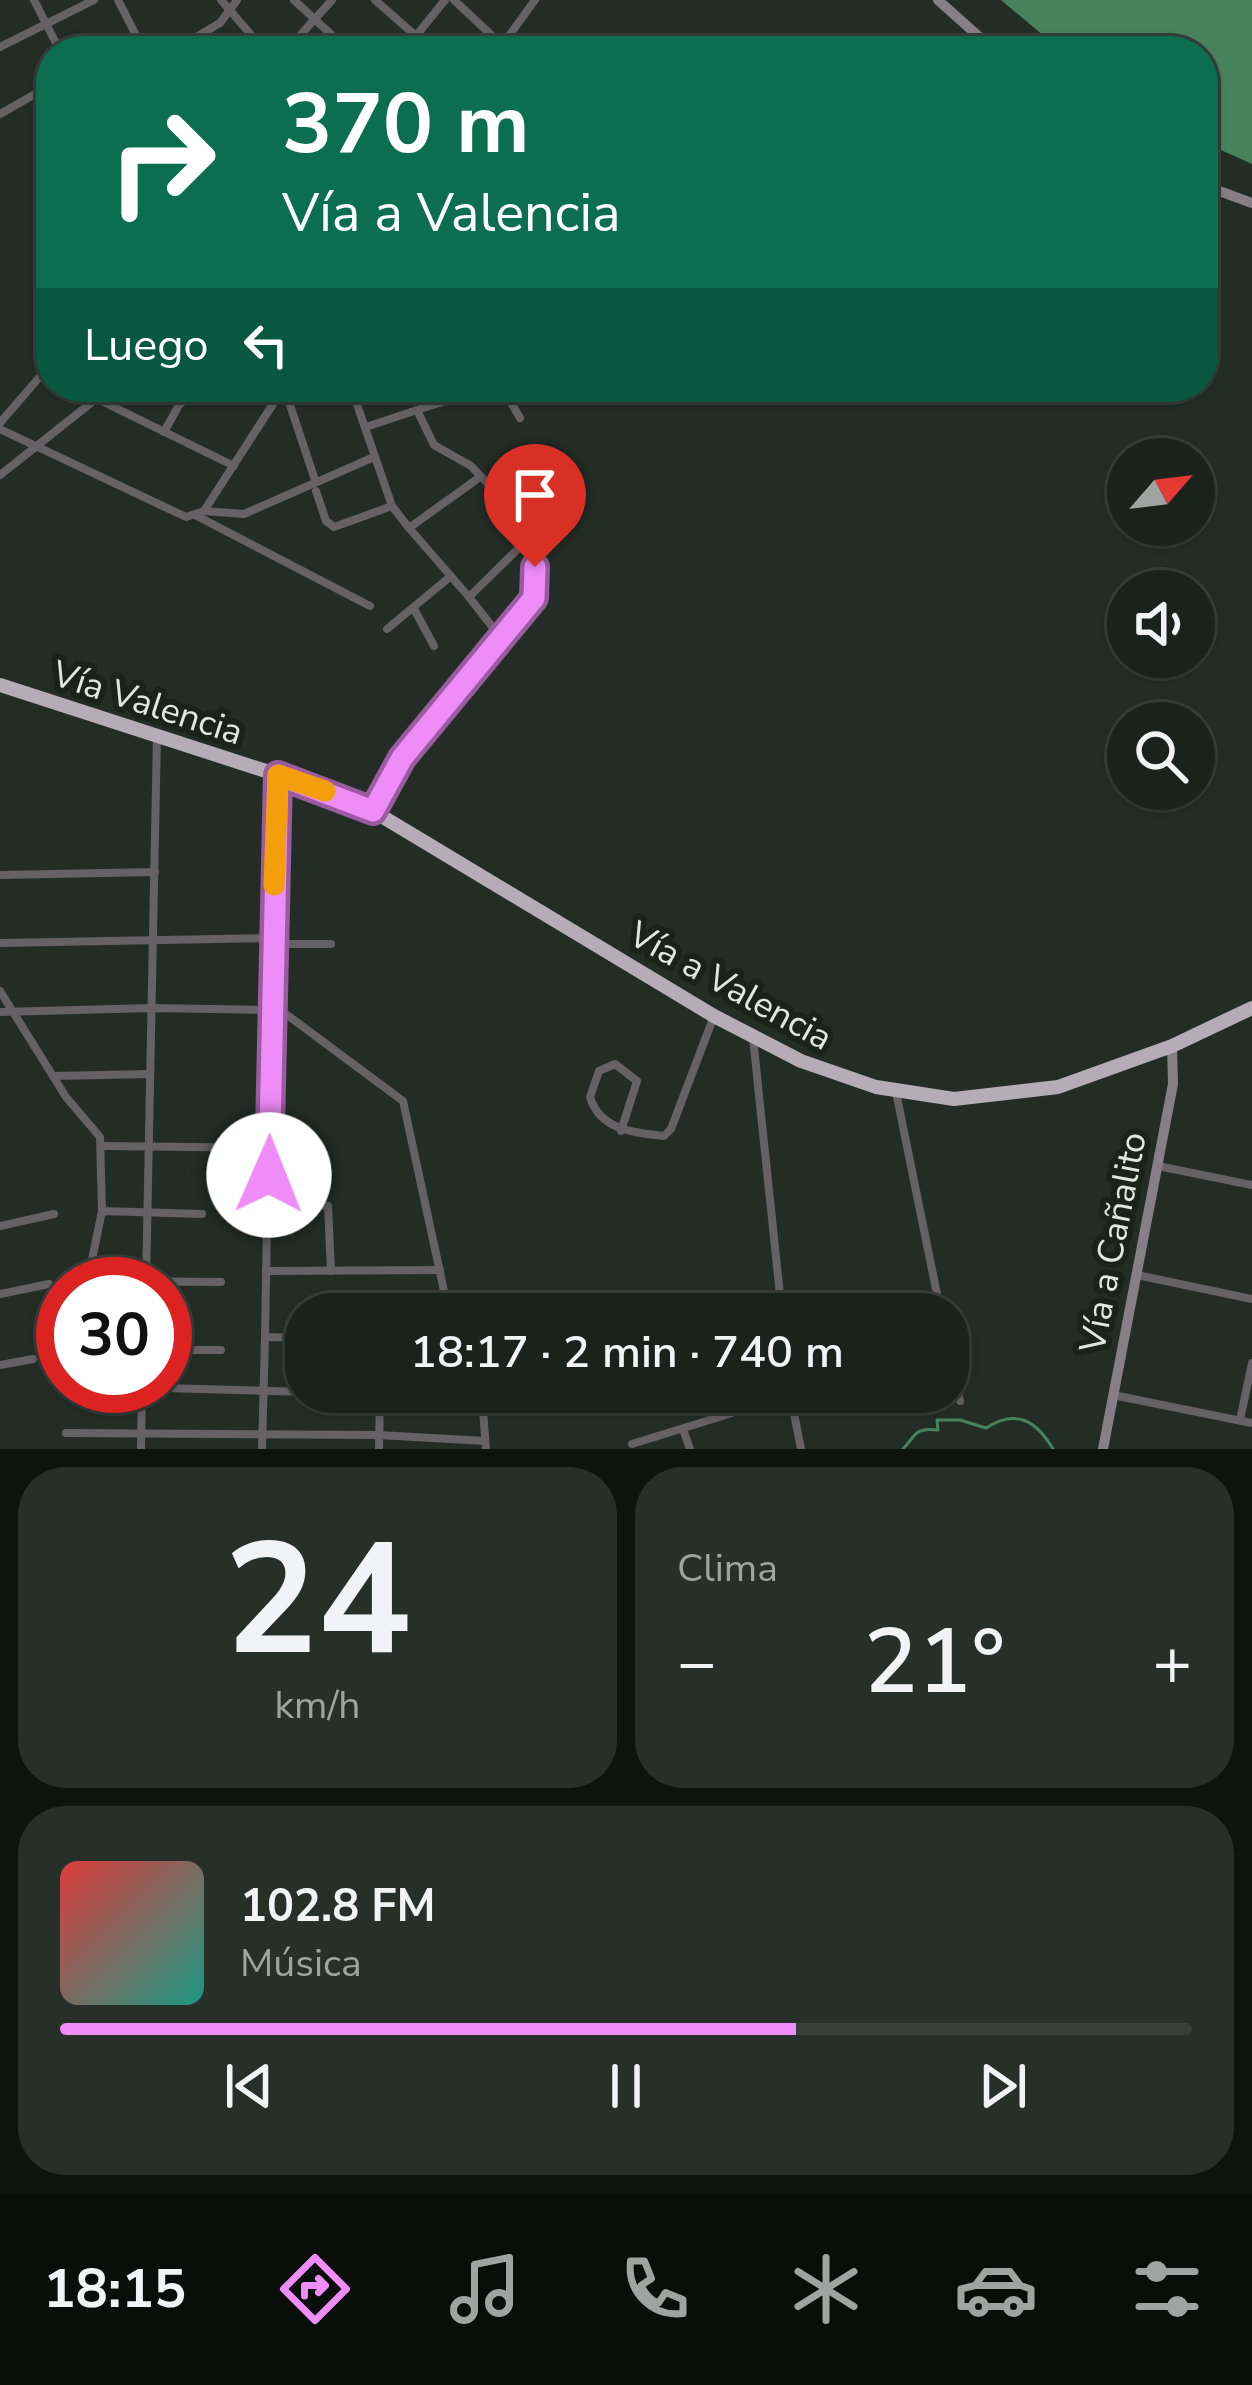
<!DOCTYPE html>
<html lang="es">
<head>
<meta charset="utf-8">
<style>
  body { margin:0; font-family:"Nunito Sans",sans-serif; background:#272f29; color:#f1f3f6; height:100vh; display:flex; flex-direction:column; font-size:45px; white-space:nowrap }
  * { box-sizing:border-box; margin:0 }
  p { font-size:39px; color:#9fa4a3 }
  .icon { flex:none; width:66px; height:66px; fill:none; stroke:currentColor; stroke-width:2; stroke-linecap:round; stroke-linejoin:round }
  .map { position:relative; height:1449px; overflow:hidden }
  .drawer { display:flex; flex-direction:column; gap:18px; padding:18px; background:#0e130f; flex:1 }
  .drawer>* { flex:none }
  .banner { position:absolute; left:36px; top:36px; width:1182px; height:366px; border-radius:48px; box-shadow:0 3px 9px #0004,0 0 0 3px #383f3b; background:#0b6e4f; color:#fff; overflow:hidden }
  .needle { width:78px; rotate:62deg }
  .controls { position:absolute; left:1107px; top:438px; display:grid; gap:24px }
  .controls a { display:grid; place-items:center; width:108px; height:108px; border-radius:50%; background:#1a221c; box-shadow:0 3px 9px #0004,0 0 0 3px #383f3b; font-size:60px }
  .speed { position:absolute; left:36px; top:1257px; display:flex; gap:24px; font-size:60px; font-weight:700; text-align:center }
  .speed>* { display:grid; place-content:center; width:156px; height:156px; border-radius:50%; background:#1a221c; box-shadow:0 3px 9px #0004,0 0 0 3px #383f3b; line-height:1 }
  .speed .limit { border:18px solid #d22; background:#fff; color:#111 }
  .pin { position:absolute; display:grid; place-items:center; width:102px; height:102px; color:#fff; margin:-123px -51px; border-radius:50% 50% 50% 0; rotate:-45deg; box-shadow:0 0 12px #0007 }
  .pin .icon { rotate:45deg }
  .me { position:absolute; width:132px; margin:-66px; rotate:1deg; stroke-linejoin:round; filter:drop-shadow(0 0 9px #0008) }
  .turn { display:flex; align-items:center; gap:42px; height:252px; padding:0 48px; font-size:54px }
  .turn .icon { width:156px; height:156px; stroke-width:2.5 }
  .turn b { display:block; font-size:84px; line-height:102px }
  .then { display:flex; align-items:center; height:114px; padding:0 48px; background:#0003; gap:24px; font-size:45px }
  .big { font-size:90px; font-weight:600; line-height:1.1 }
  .drawer .card { flex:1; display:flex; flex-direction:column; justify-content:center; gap:18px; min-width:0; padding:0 42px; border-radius:48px; background:#272f29 }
  .drawer .dial { align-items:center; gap:0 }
  .dial b { font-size:156px; line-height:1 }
  .song { display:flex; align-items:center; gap:36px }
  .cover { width:144px; height:144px; border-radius:18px; background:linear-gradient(135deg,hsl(0 70% 55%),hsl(170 70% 35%)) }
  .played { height:12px; border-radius:6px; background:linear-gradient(90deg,#ee8cf8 65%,#383f3b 65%) }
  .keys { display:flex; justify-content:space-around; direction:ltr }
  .heat { display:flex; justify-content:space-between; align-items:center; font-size:66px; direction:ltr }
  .drawer .tiles { flex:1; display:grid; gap:18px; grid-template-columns:1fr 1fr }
  .card:last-child { grid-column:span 2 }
  .trip { position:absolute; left:285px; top:1293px; width:684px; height:120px; border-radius:48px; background:#1a221c; box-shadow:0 3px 9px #0004,0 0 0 3px #383f3b; font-weight:600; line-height:120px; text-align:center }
  .dock { display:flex; height:192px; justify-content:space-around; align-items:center; background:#0a0e0b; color:#9fa4a3 }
  .dock .icon { width:84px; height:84px }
  .dock .active { color:#ee8cf8 }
  .dock b { font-size:54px; color:#f1f3f6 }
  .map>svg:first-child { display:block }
</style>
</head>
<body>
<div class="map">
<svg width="1252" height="1449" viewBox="0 0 1252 1449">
  <rect width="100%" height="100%" fill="#232d26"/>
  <!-- water -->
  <path fill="#48825d" d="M1001,0h251v164l-49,-22v-91h-141z"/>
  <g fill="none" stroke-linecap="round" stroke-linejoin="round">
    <!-- stream -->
    <path stroke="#48825d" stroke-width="3" d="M903,1449c13,-14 12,-22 35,-19l-1,-10h23l26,8c30,-19 50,-8 67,21"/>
    <!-- street -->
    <g stroke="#656165" stroke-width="8">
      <path d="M34,0l26,51"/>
      <path d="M118,0l26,51"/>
      <path d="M221,0l44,51"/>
      <path d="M294,0l55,51"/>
      <path d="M375,0l41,36 -14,15"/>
      <path d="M454,0l48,45"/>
      <path d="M0,47l94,-47"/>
      <path d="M173,51l47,-28 17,-23"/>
      <path d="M286,51l46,-51"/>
      <path d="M434,51l-18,-15 29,-36"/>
      <path d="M498,51l37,-51"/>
      <path d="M0,114l51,-29"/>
      <path d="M73,387l161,79"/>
      <path d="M284,387l-80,124 40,3 130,-57"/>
      <path d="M284,387l31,93"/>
      <path d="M351,387l41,119 17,22"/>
      <path d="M502,387l18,31"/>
      <path d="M0,423l43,-50 8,3"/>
      <path d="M366,427l51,-17"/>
      <path d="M0,429l186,88 18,-6"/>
      <path d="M164,432l15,-27 22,-18"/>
      <path d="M0,475l111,-88"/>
      <path d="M316,491l10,30 8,6 58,-21"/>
      <path d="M197,516l173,90"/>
      <path d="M469,597l-60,-69 71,-51"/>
      <path d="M414,609l20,37"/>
      <path d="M387,629l64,-53"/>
      <path d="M501,638l-32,-41 60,-59"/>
      <path d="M278,776l-6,168h59"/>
      <path d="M373,810l29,-52 134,-165 -7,-55 -11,-23 -47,-49 -37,-21 -17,-35 73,-23"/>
      <path d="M0,875l155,-3"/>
      <path d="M0,943l272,-5"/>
      <path d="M272,944l-7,393 41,1"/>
      <path d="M0,991l66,106 34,40 2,74"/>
      <path d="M271,1003l132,98 46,213"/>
      <path d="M0,1012l152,-4 118,2"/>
      <path d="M753,1038l29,276"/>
      <path d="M53,1076l97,-2"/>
      <path d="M896,1092l45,222"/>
      <path d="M621,1131l16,-50 -22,-17 -16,7 -9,26c10,33 44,36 74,39l7,-7 43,-113"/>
      <path d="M103,1146l167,2"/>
      <path d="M1158,1166l94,19"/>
      <path d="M268,1203l60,3 3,65"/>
      <path d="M0,1226l54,-12"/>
      <path d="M266,1271l174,-1"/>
      <path d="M1137,1275l115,24"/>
      <path d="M87,1281l134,1"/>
      <path d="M87,1284l15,-73 100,3"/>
      <path d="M146,1284l11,-549"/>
      <path d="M0,1294l49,-10"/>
      <path d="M948,1347l12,54"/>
      <path d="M165,1350h56"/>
      <path d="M0,1365l33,-6"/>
      <path d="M89,1386l217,6"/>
      <path d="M325,1392l55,1 -1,56"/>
      <path d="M380,1393l102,4 4,52"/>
      <path d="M790,1393l11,56"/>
      <path d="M1113,1395l139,28"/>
      <path d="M1240,1420l12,-57"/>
      <path d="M683,1429l7,20"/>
      <path d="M66,1433l313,2 106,6"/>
      <path d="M632,1444l158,-49"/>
      <path d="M141,1449l1,-62"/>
      <path d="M262,1449l3,-112"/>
    </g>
    <!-- secondary -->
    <g stroke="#867f86" stroke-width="10">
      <path d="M938,0l57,51"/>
      <path d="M1203,185l49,18"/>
      <path d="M1103,1449l70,-365 -1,-38"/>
    </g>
    <!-- highway -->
    <path stroke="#b6acb7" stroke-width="14" d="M0,685l303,98 70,28 341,205 87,45 75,26 78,12 104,-12 114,-41 80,-38"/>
  </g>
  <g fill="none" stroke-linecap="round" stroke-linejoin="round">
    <defs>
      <path id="route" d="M269,1175l9,-400 95,36 29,-53 132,-160 1,-31"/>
    </defs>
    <!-- route casing -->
    <use href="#route" stroke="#9b5ba1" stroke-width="30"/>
    <!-- route -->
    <use href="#route" stroke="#ee8cf8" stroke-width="21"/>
    <!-- slow -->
    <path stroke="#f59e0b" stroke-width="21" d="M274,885l4,-110 47,16"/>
  </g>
  <g text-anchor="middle" stroke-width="12" stroke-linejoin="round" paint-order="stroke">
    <!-- street labels -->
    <g font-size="36" fill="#e1e7e2" stroke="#19231c">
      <text transform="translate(148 702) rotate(18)" y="13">Vía Valencia</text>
      <text transform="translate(731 985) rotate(29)" y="13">Vía a Valencia</text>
      <text transform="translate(1112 1242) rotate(-79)" y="13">Vía a Cañalito</text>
    </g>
  </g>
</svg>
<div class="controls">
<a><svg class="needle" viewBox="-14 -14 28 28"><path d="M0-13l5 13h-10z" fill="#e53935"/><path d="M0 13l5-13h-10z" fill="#9fa4a3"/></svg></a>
<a><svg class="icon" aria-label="sound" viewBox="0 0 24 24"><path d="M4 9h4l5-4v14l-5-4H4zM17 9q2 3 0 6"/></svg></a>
<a><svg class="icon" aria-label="search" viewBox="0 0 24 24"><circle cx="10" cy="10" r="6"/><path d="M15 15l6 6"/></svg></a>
</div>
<div class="speed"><div class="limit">30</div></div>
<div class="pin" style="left:535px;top:567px;background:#d93025"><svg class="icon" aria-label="arrive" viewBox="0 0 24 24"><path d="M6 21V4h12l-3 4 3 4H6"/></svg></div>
<svg class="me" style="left:269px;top:1175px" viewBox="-20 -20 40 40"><circle r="19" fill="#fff"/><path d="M0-13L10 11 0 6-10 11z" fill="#ee8cf8"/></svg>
<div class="trip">18:17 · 2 min · 740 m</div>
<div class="banner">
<div class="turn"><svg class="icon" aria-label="right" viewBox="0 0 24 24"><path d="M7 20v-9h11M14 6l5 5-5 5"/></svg><div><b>370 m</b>Vía a Valencia</div></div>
<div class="then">Luego<svg class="icon" aria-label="left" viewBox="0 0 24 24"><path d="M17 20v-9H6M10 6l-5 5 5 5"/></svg></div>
</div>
</div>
<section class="drawer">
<div class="tiles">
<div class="card dial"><b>24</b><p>km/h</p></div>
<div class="card"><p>Clima</p>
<div class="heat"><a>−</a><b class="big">21°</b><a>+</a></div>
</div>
<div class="card">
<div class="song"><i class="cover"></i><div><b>102.8 FM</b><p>Música</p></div></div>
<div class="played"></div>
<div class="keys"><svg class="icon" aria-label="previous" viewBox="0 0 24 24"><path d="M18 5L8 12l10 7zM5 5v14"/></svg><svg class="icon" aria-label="pause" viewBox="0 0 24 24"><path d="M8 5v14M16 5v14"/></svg><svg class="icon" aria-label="next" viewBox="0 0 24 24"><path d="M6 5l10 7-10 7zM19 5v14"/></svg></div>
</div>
</div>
</section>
<nav class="dock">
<b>18:15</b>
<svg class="icon active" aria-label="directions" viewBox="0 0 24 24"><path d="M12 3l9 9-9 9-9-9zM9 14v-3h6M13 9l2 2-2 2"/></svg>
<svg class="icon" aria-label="music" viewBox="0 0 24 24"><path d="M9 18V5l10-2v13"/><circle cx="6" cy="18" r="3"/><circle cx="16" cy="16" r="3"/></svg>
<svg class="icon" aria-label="phone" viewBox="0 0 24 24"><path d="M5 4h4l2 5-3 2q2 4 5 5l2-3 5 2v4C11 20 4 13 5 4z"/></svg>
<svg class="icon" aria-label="climate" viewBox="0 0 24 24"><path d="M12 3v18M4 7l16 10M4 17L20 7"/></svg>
<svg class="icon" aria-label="car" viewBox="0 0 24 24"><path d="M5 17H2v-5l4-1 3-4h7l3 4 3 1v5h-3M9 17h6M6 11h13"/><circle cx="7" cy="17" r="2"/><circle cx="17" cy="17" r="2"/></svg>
<svg class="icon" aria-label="filters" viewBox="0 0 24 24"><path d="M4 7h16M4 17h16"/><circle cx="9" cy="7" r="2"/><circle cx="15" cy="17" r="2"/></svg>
</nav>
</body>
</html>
